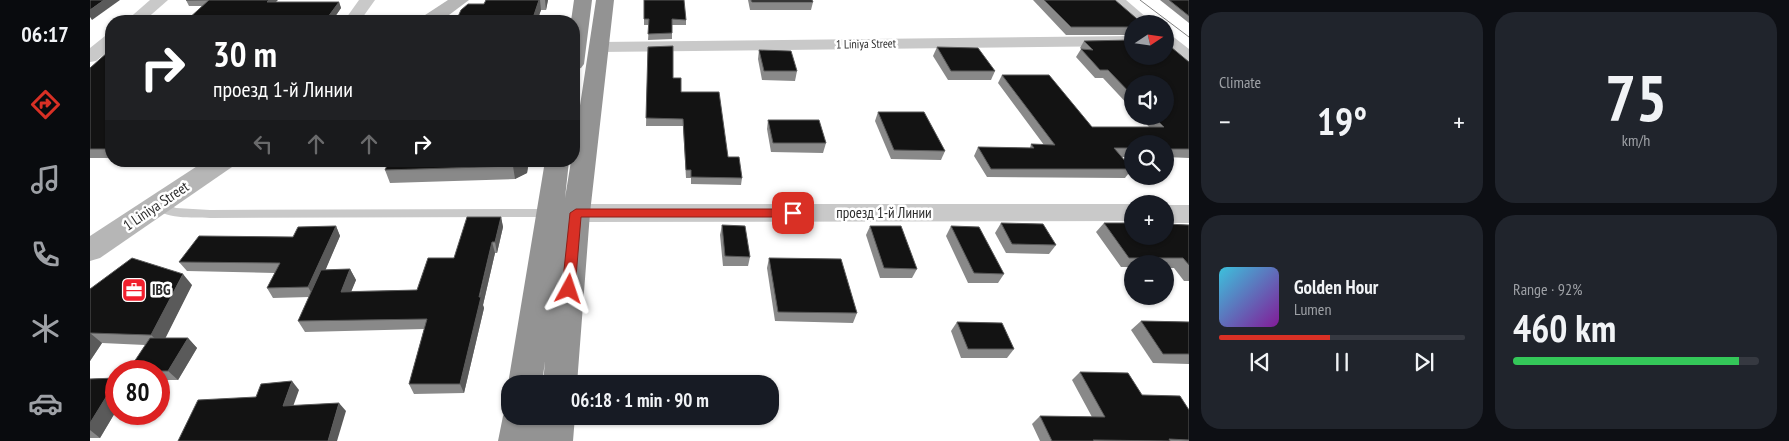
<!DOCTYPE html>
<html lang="en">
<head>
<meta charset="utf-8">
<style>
  body { margin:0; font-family:"PT Sans Narrow",sans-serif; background:#20242c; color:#f1f3f6; height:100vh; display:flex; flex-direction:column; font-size:19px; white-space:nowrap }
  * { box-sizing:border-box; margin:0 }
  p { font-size:16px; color:#9ea1a6 }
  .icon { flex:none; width:28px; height:28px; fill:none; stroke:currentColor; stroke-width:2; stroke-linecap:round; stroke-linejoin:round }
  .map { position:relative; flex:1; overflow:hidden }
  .drawer { display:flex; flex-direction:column; gap:12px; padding:12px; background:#0d0f14; width:600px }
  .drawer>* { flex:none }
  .top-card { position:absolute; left:15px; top:15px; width:475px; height:152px; border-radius:20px; box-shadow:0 1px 4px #0004; background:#202124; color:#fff; overflow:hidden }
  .needle { width:32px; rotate:77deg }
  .fabs { position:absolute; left:1034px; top:15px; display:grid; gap:10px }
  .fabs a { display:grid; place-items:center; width:50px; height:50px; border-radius:50%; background:#171b24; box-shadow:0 1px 4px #0004; font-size:25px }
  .speed { position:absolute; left:15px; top:360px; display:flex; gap:10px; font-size:25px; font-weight:700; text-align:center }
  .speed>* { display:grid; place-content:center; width:65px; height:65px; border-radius:50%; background:#171b24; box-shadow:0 1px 4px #0004; line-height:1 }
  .speed .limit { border:8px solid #d22; background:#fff; color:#111 }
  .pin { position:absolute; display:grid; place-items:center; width:42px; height:42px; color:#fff; margin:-21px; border-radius:10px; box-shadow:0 2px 8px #0006 }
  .me { position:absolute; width:55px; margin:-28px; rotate:5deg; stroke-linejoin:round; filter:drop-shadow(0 0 4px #0008) }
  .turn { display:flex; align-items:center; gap:18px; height:105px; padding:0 25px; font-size:22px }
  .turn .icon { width:65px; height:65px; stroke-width:2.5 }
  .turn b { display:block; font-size:35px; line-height:42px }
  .lanes { display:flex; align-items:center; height:48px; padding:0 25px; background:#0003; justify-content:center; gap:25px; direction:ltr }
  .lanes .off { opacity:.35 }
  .big { font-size:38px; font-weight:700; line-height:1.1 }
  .drawer .tile { flex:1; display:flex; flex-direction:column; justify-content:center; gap:8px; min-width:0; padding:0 18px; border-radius:20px; background:#20242c }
  .drawer .dial { align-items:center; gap:0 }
  .dial b { font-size:65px; line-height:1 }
  .song { display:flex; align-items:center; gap:15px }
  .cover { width:60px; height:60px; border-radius:8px; background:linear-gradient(135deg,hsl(190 70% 55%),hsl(290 70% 35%)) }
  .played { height:5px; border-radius:2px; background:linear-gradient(90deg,#d93025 45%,#363941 45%) }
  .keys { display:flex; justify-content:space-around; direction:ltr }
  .heat { display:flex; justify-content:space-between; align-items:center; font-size:28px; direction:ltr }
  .charge { height:8px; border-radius:4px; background:linear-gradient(90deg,#34c759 92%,#363941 0) }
  .drawer .tiles { flex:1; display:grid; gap:12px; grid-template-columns:repeat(2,1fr) }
  .trip { position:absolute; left:411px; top:375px; width:278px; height:50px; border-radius:20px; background:#171b24; box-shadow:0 1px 4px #0004; font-weight:700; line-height:50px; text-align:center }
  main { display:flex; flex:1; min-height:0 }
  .tabs { display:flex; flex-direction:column; width:90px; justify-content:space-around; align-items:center; background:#090b0e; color:#9ea1a6 }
  .tabs .icon { width:35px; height:35px }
  .tabs .current { color:#d93025 }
  .tabs b { font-size:22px; color:#f1f3f6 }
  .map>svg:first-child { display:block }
</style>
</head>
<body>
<main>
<nav class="tabs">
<b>06:17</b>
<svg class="icon current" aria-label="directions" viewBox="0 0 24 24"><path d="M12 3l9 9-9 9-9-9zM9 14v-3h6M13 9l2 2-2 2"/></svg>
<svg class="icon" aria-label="music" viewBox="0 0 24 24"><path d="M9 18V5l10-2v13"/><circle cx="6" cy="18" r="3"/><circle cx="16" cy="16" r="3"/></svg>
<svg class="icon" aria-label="phone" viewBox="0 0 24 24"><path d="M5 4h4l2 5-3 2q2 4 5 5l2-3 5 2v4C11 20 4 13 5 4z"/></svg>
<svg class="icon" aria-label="climate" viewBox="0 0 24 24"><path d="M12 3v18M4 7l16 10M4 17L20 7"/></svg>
<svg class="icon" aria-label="car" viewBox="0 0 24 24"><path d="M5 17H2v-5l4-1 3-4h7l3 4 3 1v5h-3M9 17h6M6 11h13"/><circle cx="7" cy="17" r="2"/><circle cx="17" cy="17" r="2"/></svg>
</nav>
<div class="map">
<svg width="1099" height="441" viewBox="0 0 1099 441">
  <rect width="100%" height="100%" fill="#fff"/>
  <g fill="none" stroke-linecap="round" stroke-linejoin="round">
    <!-- lane -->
    <path fill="#c9c9c9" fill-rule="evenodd" d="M68,201l18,7 34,2 339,-1 6,4 -6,4 -339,1c-17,-1 -47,2 -58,-13l2,-3z"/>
    <!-- street -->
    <g fill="#c9c9c9" fill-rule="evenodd">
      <path d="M60,0h18l-24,21h-18z"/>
      <path d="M269,0h16l-15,21h-16z"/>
      <path d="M1018,0h18l28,24h-19z"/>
      <path d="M1075,34l6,1 18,14v14l-6,-1 -18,-14z"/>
      <path d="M21,35v14l-15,12 -6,1v-14l15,-12z"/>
      <path d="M1042,36v10l-532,6 -6,-1 -3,-4 3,-4 6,-1z"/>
      <path d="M486,204h556v17l-556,1 -9,-3 -3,-6 3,-6z"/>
      <rect x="1075" y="205" width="24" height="18"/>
    </g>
    <!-- secondary -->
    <g fill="#b6b6b6" fill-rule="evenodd">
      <path d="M358,0h21l-28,21h-21l2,-4z"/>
      <path d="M115,161h30l-3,6 -132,91 -10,3v-25z"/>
    </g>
    <!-- highway -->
    <g fill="#939393" fill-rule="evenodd">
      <path d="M484,0h18l-8,64 -3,4 -7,2v-49h-3z"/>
      <path d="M506,0h18l-24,213 -13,171h-34l2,-23 -3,23h-32v5l-2,-5 37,-223h24l-4,37 6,-37h3v-16z"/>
      <path d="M420,403v13h65l-2,25h-75l5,-25z"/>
    </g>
    <!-- tram -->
    <path stroke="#818181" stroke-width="1" d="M1050,0l49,37"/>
  </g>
  <!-- wall -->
  <g fill="#898989">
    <path d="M96,0l90,2h63l2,6 -9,13h-146l16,-15h-13z"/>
    <path d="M396,0h62l-2,10h-5l-4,11h-81l28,-17z"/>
    <path d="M554,0l42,20v5h-14v14l-24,1 1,-15h-5z"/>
    <path d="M658,0h64l1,2 -2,8h-61z"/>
    <path d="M943,0h82l17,24v11h-66z"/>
    <path d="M1070,0h29v23z"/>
    <path d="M994,41l105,21v96l-24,-1v-13h-33v13h-11l11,12 -7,9 -138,-1 -13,-21 4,-9 52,1 1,-4 13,1 -46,-62 4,-8 90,52h57l-10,-11h26l-33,-32v25l-29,-31h-8l-19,-21 5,-8 -1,-1z"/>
    <path d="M558,47l80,110 14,21 -1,7 -50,-1v-6h-5l-3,-52h-37z"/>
    <path d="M847,47l58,24 -4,9h-43l-15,-24z"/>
    <path d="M669,50l38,21 -2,10 -33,-1 -4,-21z"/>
    <path d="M21,51v107h-21v-90z"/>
    <path d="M788,112l67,39 -4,9 -50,-1 -16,-38z"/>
    <path d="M678,120l58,23 -3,10 -52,-1 -4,-23z"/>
    <path d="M247,161h35v1z"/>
    <path d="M439,161l-2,12 -12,6 -125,4 -5,-13z"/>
    <path d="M411,217l2,10 -6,26h-2l-12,52 1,3 -20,85 -50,1 -5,-10 15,-55 -119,3 -7,-11 11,-24 -36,1 -6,-10 8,-15 -88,-2 -8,-9 114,-25 43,-11 4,10 -15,34 25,-1 6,11 -5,11 66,-1z"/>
    <path d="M911,223l55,22 -7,9 -43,-1 -11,-20z"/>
    <path d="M1014,223l85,2v56h-5l-10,-13h-9v-4h-33v3h-11l-25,-35z"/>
    <path d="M632,225l28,32 -2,9h-25l-3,-31z"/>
    <path d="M780,226l47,43 -5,9h-32l-14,-43z"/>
    <path d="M861,226l53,48 -6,9h-30l-22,-47z"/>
    <path d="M679,258l88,55 -4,10 -78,-2 -8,-53z"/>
    <path d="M102,285l-27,53h23l9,10 -19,32h-19v-9h-30l16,-26 -43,-2 -12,18v-72z"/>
    <path d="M1051,321l48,1v42l-36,-1 -22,-33z"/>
    <path d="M867,322l57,27 -7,9h-46l-10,-27z"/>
    <path d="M990,372l62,23 47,15v31h-149l-8,-17 8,-8 52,1 -20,-37z"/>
    <path d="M26,378v33l-16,27h-10v-59z"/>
  </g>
  <!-- shaded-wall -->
  <g fill="#5a5a5a">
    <path d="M14,0h16l-28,20 -2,-3v-7z"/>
    <path d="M179,0h9l-8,8 -3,-6z"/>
    <path d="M449,0h1l1,10 -4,11h-5z"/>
    <path d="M455,0h3l-2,10z"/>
    <path d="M249,2l2,6 -9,13h-7z"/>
    <path d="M433,161h6l-2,12 -12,6 -2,-13z"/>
    <path d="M411,217l2,10 -6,26 -2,-11z"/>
    <path d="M246,226l4,10 -26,61 -6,-10z"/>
    <path d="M402,242l3,11 -12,52 1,3 -20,85 -4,-9z"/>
    <path d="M260,269l6,11 -9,22 -6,-10z"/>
    <path d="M93,274l9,11 -30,60 -11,-10z"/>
    <path d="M0,333l12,10 -12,18z"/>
    <path d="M98,338l9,10 -19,32 -10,-9z"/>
    <path d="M26,381v30l-16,27 -10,-8v-7z"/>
    <path d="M202,381l7,9 -9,25 -7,-9z"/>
    <path d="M249,403l7,8 -9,30h-9z"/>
  </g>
  <!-- building -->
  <g fill="#131313" stroke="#5a5a5a">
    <path d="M0,0h14l-14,10z"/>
    <path d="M96,0h83l-2,2h72l-14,19h-139l23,-21z"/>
    <path d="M396,0h53l-7,21h-76l5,-11 7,-6h16z"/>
    <path d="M554,0h40l2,20 -14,-1v14l-24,1 1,-15h-5z"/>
    <path d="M661,0h61l1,2h-61z"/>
    <path d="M954,0h71l28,24h-11v3h-61z"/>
    <path d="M1079,0h20v16z"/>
    <path d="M1042,40v16h33v-14l24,20v87h-24v-5h-33v4h-18l18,21h-141l-13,-22 56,1 -3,-4 24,1 -53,-70h47l43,52h72l-11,-11h12v-32h-33v11l-24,-25h-8l-19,-21 12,1 -9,-9z"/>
    <path d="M583,46v32h8v14h38l9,65h11l3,21 -51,-1v-7h-5l-3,-51 -37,-1 2,-71z"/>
    <path d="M847,47l41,1 17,23h-44z"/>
    <path d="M669,50l32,1 6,20h-33z"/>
    <path d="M19,51h2v96l-2,2h-19v-81z"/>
    <path d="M788,112h46l21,39 -51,-1z"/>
    <path d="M678,120h51l7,23h-53z"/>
    <path d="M299,161h134l-10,5 -128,4z"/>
    <path d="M377,217h34l-6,25h-3l-13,55h2l-21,87h-51l18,-65 -129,2 23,-51 29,-1 -9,23 76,-2 11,-32h26z"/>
    <path d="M911,223l42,1 13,21 -44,-1z"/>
    <path d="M1014,223h28v13h33v-12l24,1v40l-6,-7h-54z"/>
    <path d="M632,225l23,1 5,31 -25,-1z"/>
    <path d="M246,226l-28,61 -41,1 13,-25 -101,-1 20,-26 94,1 5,-10z"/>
    <path d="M780,226h31l16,43 -33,-1z"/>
    <path d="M861,226l28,1 25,47 -30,-1z"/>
    <path d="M42,258l51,16 -32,61 -61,-2v-44z"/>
    <path d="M679,258l72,1 16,54 -79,-1z"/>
    <path d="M1051,321l48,1v32h-26z"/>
    <path d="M867,322l45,1 12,26h-46z"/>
    <path d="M60,338h38l-20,33h-40z"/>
    <path d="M990,372l48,1 14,22 38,1 9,14v30l-20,-1 1,2 -77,-1 1,1h-42l-12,-25 65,1z"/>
    <path d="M26,378v3l-26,42v-44z"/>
    <path d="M202,381l-9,25 56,-3 -11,38h-150l20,-41 58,-3 5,-13z"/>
  </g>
  <!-- route -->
  <path fill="#d93025" stroke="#8d1f18" d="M486,209h217l5,4 -5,4h-212l-6,72 -2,3h-9l-2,-3 8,-76z"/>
  <!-- icons -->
  <defs>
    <symbol id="office-square" viewBox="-11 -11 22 22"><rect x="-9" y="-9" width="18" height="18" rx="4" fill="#f11f2d" stroke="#fff"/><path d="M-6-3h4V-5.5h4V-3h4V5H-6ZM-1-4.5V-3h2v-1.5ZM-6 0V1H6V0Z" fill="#fff"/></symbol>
  </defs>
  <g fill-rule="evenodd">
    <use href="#office-square" x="30" y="276" width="28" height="28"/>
  </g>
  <g text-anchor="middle" stroke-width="5" stroke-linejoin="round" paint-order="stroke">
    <!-- far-street labels -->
    <g font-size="12" fill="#2c2c2c" stroke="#fff">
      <text transform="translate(776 44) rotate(-1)" y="4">1 Liniya Street</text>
    </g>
    <!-- street labels -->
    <g font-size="15" fill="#2c2c2c" stroke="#fff">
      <text transform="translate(66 206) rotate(-34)" y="5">1 Liniya Street</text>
      <text x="794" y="218">проезд 1-й Линии</text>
    </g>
    <!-- poi labels -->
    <g font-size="15" font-weight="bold" fill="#2c2c2c" stroke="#fff" text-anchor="start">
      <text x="62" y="295">IBG</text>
    </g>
  </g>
</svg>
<div class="fabs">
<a><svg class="needle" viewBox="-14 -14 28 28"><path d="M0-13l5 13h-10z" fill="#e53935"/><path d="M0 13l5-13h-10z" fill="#9ea1a6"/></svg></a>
<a><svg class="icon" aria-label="sound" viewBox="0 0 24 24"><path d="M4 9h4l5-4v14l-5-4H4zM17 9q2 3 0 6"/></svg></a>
<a><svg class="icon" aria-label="search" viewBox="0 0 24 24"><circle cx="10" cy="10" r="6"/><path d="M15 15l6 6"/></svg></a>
<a>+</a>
<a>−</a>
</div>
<div class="speed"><div class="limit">80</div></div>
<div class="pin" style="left:703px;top:213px;background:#d93025"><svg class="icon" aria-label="arrive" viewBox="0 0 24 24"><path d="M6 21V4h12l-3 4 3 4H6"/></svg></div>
<svg class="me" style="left:479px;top:289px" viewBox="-20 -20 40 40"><path d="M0-17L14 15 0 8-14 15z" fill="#d93025" stroke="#fff" stroke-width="4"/></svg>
<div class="trip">06:18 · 1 min · 90 m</div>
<div class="top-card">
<div class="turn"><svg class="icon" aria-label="right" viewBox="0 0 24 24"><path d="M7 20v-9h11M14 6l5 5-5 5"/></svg><div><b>30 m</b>проезд 1-й Линии</div></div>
<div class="lanes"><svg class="icon off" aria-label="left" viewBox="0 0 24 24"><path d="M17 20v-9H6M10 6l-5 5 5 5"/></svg><svg class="icon off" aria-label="ahead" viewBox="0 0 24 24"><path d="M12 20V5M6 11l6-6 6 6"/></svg><svg class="icon off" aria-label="ahead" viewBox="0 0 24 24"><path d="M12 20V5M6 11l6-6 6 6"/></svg><svg class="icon" aria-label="right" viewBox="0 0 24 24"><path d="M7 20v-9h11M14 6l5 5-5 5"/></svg></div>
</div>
</div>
<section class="drawer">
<div class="tiles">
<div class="tile"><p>Climate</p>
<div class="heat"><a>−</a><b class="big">19°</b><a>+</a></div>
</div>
<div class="tile dial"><b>75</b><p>km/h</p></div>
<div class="tile">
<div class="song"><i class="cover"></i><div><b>Golden Hour</b><p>Lumen</p></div></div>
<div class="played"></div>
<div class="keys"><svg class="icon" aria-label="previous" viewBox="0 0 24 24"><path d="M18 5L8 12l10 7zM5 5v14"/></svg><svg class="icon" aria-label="pause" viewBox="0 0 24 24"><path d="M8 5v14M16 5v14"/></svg><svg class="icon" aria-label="next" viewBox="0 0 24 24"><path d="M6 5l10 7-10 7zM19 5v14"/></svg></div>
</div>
<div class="tile"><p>Range · 92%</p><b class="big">460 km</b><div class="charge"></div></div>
</div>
</section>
</main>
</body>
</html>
